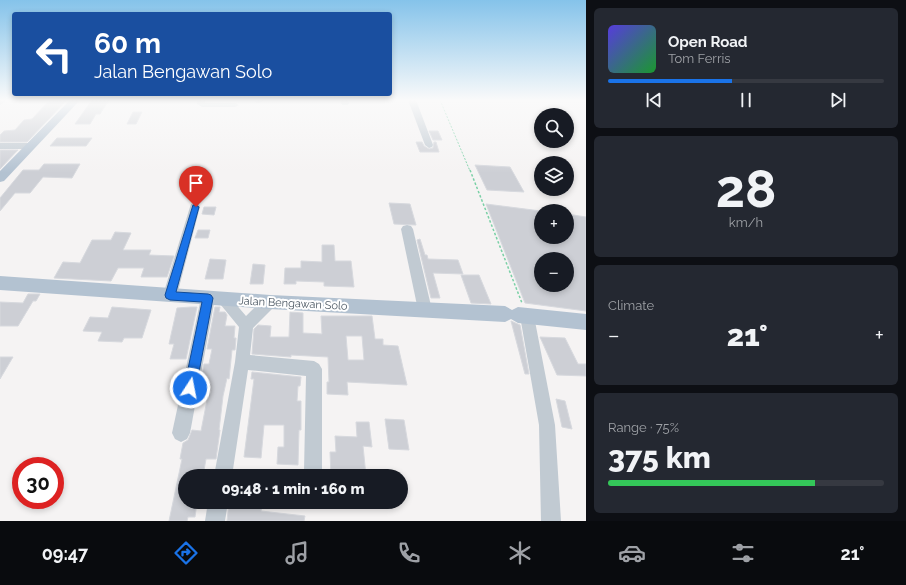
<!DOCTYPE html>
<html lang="en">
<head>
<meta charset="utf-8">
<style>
  body { margin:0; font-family:Raleway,sans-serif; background:#242831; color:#f1f3f6; height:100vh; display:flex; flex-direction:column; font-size:15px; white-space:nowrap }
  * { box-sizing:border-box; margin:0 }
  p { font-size:13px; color:#9ea1a6 }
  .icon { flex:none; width:22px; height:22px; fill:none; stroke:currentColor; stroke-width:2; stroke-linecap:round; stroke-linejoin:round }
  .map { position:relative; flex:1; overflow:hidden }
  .side { display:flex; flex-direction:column; gap:8px; padding:8px; background:#0d0f14; width:320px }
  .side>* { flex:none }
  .guide { position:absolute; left:12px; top:12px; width:380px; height:84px; border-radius:4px; box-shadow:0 2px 6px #0003; background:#1a4fa0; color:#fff; overflow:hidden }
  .fabs { position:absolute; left:534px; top:108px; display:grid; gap:8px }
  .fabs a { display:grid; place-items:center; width:40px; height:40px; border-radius:50%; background:#171b24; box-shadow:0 2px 6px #0003; font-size:20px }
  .speed { position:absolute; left:12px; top:457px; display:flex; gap:8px; font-size:20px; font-weight:700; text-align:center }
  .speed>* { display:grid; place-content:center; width:52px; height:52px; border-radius:50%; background:#171b24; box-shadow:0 2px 6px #0003; line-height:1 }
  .speed .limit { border:6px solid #d22; background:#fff; color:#111 }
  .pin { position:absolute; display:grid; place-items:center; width:34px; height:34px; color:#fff; margin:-41px -17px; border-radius:50% 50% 50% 0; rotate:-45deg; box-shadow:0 0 4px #0007 }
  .pin .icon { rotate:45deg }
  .me { position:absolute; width:44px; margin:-22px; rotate:11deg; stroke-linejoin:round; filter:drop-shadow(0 0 3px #0008) }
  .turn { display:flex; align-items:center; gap:14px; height:84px; padding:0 16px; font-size:18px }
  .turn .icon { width:52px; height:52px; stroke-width:2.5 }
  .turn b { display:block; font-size:28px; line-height:34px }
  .big { font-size:30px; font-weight:800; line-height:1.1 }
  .side .card { flex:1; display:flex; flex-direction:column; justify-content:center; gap:6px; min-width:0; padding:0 14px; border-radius:6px; background:#242831 }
  .side .dial { align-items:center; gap:0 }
  .dial b { font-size:52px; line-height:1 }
  .song { display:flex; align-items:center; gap:12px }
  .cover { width:48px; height:48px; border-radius:6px; background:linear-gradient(135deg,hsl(250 70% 55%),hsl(130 70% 35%)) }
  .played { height:4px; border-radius:2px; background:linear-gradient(90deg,#1a73e8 45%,#363941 45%) }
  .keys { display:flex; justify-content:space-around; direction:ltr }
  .heat { display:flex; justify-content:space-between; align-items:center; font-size:22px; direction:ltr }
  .charge { height:6px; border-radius:3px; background:linear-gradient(90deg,#34c759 75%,#363941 0) }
  .trip { position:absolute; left:178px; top:469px; width:230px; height:40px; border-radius:20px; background:#171b24; box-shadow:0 2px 6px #0003; font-weight:800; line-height:40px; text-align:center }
  .tab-bar { display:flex; height:64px; justify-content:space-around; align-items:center; background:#090b0e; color:#9ea1a6 }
  .tab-bar .icon { width:28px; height:28px }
  .tab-bar .selected { color:#1a73e8 }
  .tab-bar b { font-size:18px; color:#f1f3f6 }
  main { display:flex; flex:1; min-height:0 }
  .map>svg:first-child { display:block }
</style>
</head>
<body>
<main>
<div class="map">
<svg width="586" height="521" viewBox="0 0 586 521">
  <rect width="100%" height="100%" fill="#f5f3f3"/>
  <!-- building -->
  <g fill="#cdcfd5" stroke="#d7d9de" fill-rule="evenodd">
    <path d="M92,100h17l-9,14h-4l-6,10h-15z"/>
    <path d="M66,101l-39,41h-27v-7l4,-4 11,-1 9,-10 8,-1 16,-17z"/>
    <path d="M133,112h9l-6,12h-9z"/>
    <path d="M429,131h9l4,9h-9z"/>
    <path d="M57,138h35l-6,8h-36z"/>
    <path d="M416,142h6l2,4 5,3 4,-1 1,-6h2l3,10h-19z"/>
    <path d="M0,150h18l-18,19z"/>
    <path d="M44,164h36l-8,14 -29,-1 -13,16h-15l-15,18v-13l23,-28h16z"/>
    <path d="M475,165l35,2 14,25 -37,-2z"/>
    <path d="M389,203l21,1 6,21 -22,-1z"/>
    <path d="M486,204l55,7v26h26v-23l19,3v94l-61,-8zM541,259h26v26h-26z"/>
    <path d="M204,207h12l-2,8 -12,-1z"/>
    <path d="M198,230h12l-2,8h-13z"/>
    <path d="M115,232l16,1 -8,17h28l-2,5 25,1 -7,21h-26l3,-9h-26l-7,13 -57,-3 9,-16 17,1 12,-23h19z"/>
    <path d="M420,239l5,16h2l1,4 30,1 5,14 -30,-1 7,25h-9l-14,-58z"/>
    <path d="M322,245h12l1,16h16l3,26 -30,-1v-4l-28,-1v3h-12l1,-16h16v-7l21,1z"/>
    <path d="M210,259l16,1 -3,19h-18z"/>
    <path d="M253,264l12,1 -2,19h-13z"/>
    <path d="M461,275h18l12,29 -20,-1z"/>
    <path d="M28,294h12l-4,7h-3l-15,25h-18v-24l23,1z"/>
    <path d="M112,307l39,3 -9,28h-18l-2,4 -24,-1 4,-9 -19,-1 7,-14 18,1z"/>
    <path d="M191,307h6l-11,52h-16l4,-15h-5l8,-36z"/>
    <path d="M215,307h5l-1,5h6l2,3 -2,11h10l-1,12h2l-1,12h-3l-3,29 -2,-1 -4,18 -4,34h1l-4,29h-10l-3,17h-18v26h12l-2,15h-7l-1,4h-18l13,-62h-2l3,-16 5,-3 4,-10 9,1 7,-36h-9l5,-31h5l3,-15h-5z"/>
    <path d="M290,312l13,1v20l19,1 -1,-18h51l3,23h8v6l15,1 9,39 -60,-3 1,13 -21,-1v-12h2l-1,-25 -37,-2v2l-39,-3 2,-25 4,-4 13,1 -1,11h19zM346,336h16l2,24h-16z"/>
    <path d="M511,321l9,4 9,49h-4z"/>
    <path d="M540,337l25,1 13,26h8v12l-29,-1z"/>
    <path d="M0,357h13l-13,22z"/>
    <path d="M252,372l49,5 -1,9h-2l-1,15h4v29h-2l-1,35 -21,-1 1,-17h6v-22h-20l-3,33 -17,-1 10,-78h-3z"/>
    <path d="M556,399l9,2 7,28 -10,-2z"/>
    <path d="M385,419l19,1 5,30 -20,-1z"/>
    <path d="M356,422h13l3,25 -9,-1 3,30h-35l-1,-24h6l-1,-16 22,1z"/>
    <path d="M229,502h34l-2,9 44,5 -1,5h-77z"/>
  </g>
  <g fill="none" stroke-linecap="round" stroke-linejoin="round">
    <!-- path-far1 -->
    <path stroke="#7ad0a6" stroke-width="1" stroke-dasharray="2 1.5" stroke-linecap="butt" d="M440,100l30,71"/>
    <!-- path -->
    <path stroke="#7ad0a6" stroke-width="1.5" stroke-dasharray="2.5 2" stroke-linecap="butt" d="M470,170l52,133"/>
    <!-- minor -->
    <g fill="#c1cad2" fill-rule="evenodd">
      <path d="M0,100h7l-7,5z"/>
      <path d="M197,100h8v3h30l4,2 -4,2h-33l-5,-3z"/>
      <path d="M255,100h8v1l-4,2h-3z"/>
      <path d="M340,100h8l1,3 -1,2h-6z"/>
      <path d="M408,100h8l17,45 -1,2 -3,1 -4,-3z"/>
      <path d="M0,143h31l4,3 -4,3h-31z"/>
      <path d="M195,203l4,1 1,3 -23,88 -2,4 -5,2 -5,-2 -2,-4 27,-88 1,-3z"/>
      <path d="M407,225l4,1 2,3 19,81 -2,4 -5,2 -5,-2 -2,-4 -17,-81 2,-3z"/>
      <path d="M208,292l5,2 2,4 -25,135 -3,6 -6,3 -6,-3 -3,-6 29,-135 2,-4z"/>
      <path d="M223,293l5,2 18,21c8,-7 18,-22 29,-18l2,4 -2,4 -22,22 -3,27 64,6 5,3 3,5v104l-1,3h-19l2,-5 2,-95 -58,-6 -16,106h-18l21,-114 4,-35 -23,-28 2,-4z"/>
      <path d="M527,310l5,2 2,4 21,109 6,96h-20l-2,-96 -19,-109 2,-4z"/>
      <path d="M208,502h20l-3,19h-20z"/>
    </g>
    <!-- major -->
    <g fill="#b3c2d1" fill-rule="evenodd">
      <path d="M70,100h10l-76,81 -4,1v-11z"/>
      <path d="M0,276l270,19 235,11 7,4 6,-3 68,7v16l-68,-7 -7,-4 -6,3 -235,-13 -270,-19z"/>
    </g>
  </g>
  <!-- sky -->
  <linearGradient id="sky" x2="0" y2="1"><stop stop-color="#85c3ea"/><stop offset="0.58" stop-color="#fafafa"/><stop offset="1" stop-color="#fafafa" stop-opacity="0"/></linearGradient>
  <rect width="586" height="173" fill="url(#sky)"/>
  <!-- route -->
  <path fill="#1a73e8" stroke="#114b97" d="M193,205h3l3,2 -23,85 32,2 3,1 2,3 -17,90 -2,4 -4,2 -4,-2 -2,-4 18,-86 -32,-2 -4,-2 -1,-3z"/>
  <g text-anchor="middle" stroke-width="4" stroke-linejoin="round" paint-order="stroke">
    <!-- street labels -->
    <g font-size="11" fill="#4a5661" stroke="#fff">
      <text transform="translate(293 303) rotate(3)" y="4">Jalan Bengawan Solo</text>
    </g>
  </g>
</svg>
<div class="fabs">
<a><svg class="icon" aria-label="search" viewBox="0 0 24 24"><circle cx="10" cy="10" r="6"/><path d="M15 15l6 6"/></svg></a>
<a><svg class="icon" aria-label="layers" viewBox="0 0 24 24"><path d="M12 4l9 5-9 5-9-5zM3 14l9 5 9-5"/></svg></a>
<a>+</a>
<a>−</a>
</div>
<div class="speed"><div class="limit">30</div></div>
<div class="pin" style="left:196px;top:207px;background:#d93025"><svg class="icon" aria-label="arrive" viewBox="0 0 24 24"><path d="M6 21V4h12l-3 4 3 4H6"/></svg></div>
<svg class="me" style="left:190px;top:388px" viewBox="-20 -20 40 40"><circle r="17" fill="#1a73e8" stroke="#fff" stroke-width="3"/><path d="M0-11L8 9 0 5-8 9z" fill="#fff"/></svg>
<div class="trip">09:48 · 1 min · 160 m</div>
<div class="guide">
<div class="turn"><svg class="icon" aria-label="left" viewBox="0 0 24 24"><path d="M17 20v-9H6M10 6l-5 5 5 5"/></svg><div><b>60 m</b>Jalan Bengawan Solo</div></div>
</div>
</div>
<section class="side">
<div class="card">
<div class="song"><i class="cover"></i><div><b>Open Road</b><p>Tom Ferris</p></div></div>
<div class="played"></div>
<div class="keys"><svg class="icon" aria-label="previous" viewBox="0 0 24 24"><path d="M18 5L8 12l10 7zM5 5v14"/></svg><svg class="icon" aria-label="pause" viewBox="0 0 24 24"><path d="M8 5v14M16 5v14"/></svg><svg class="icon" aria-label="next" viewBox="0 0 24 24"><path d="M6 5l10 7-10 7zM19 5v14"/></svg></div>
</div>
<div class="card dial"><b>28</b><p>km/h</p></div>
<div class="card"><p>Climate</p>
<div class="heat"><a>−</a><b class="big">21°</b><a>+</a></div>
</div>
<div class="card"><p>Range · 75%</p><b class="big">375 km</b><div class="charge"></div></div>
</section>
</main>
<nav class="tab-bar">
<b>09:47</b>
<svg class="icon selected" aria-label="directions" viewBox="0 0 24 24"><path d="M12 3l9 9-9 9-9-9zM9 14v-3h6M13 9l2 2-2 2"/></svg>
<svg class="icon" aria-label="music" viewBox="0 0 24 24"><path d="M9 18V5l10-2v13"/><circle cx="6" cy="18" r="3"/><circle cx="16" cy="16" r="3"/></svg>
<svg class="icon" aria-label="phone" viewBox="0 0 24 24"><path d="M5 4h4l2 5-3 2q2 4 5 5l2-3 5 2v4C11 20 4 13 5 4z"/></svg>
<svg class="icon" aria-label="climate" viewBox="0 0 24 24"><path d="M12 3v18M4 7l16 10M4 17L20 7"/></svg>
<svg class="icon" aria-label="car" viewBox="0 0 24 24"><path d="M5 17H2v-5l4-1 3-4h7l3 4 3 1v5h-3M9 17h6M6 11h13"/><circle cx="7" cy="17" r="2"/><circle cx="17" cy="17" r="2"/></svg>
<svg class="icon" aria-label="filters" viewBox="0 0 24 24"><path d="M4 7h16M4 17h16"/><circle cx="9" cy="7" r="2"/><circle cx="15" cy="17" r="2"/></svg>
<b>21°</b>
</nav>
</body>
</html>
